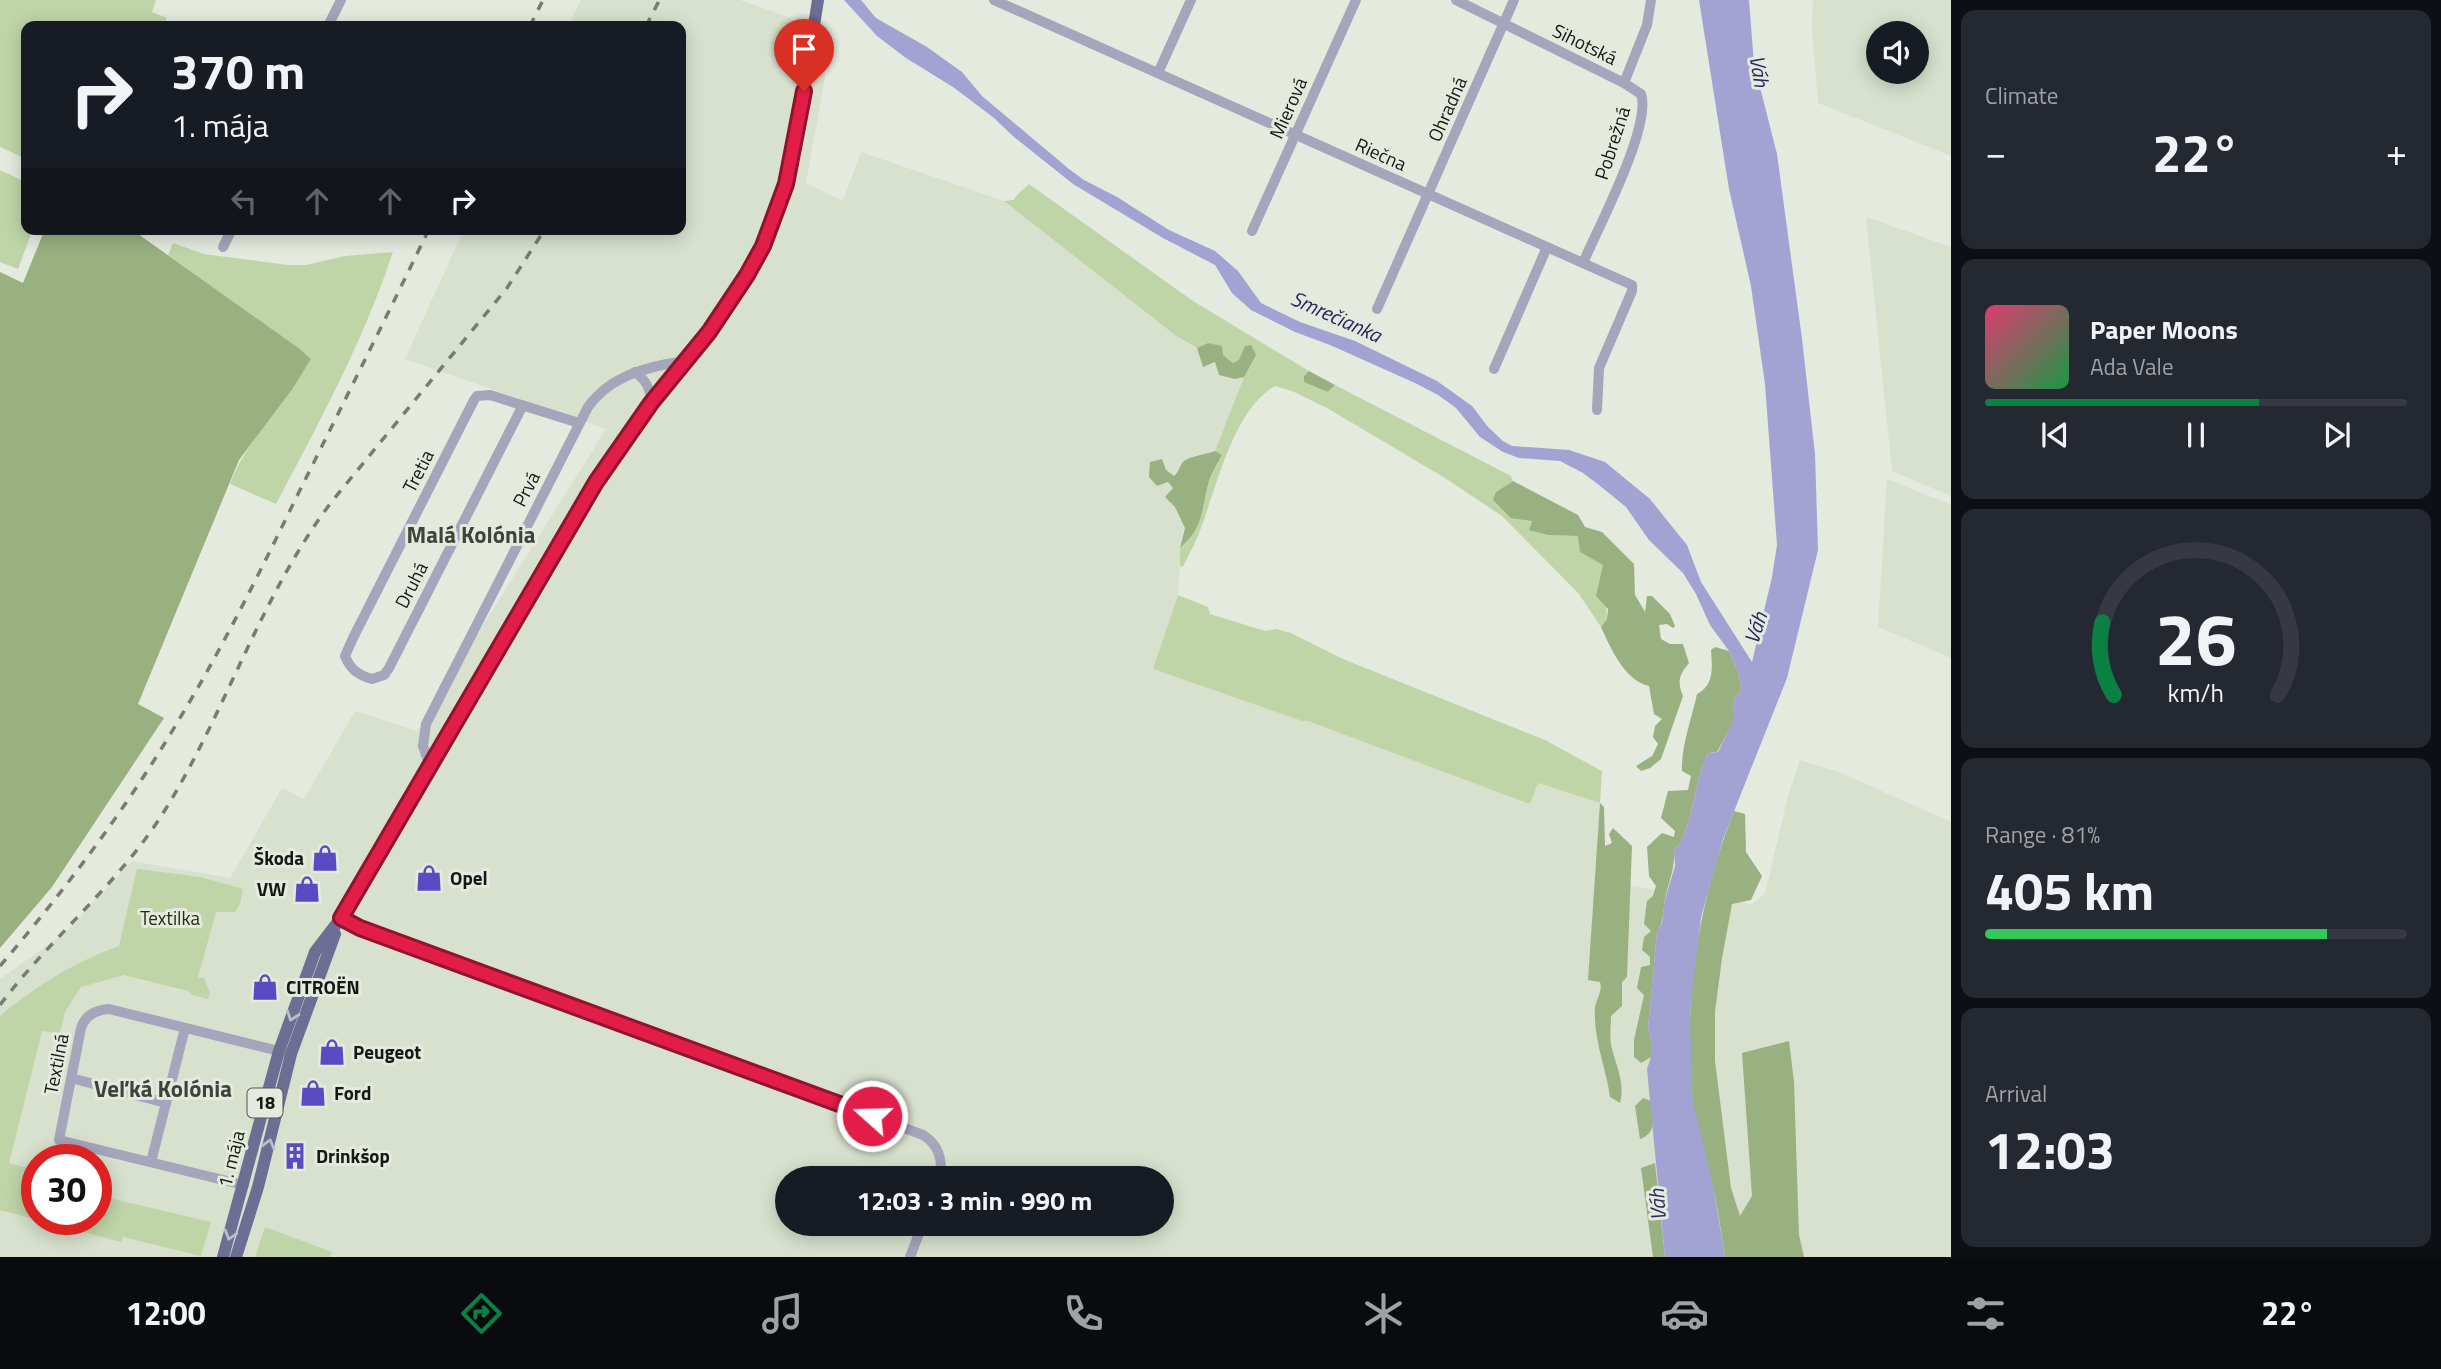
<!DOCTYPE html>
<html lang="en">
<head>
<meta charset="utf-8">
<style>
  body { margin:0; font-family:"Titillium Web",sans-serif; background:#242831; color:#f1f3f6; height:100vh; display:flex; flex-direction:column; font-size:26px; white-space:nowrap }
  * { box-sizing:border-box; margin:0 }
  p { font-size:23px; color:#9ea1a6 }
  .icon { flex:none; width:38px; height:38px; fill:none; stroke:currentColor; stroke-width:2; stroke-linecap:round; stroke-linejoin:round }
  .map { position:relative; flex:1; overflow:hidden }
  .side { display:flex; flex-direction:column; gap:10px; padding:10px; background:#0d0f14; width:490px }
  .side>* { flex:none }
  .top-card { position:absolute; left:21px; top:21px; width:665px; height:214px; border-radius:14px; box-shadow:0 4px 18px #0003; background:#171b24; color:#f1f3f6; overflow:hidden }
  .buttons { position:absolute; left:1866px; top:21px; display:grid; gap:14px }
  .buttons a { display:grid; place-items:center; width:63px; height:63px; border-radius:50%; background:#171b24; box-shadow:0 4px 18px #0003; font-size:35px }
  .speed { position:absolute; left:21px; top:1144px; display:flex; gap:14px; font-size:35px; font-weight:700; text-align:center }
  .speed>* { display:grid; place-content:center; width:91px; height:91px; border-radius:50%; background:#171b24; box-shadow:0 4px 18px #0003; line-height:1 }
  .speed .limit { border:10px solid #d22; background:#fff; color:#111 }
  .pin { position:absolute; display:grid; place-items:center; width:60px; height:60px; color:#fff; margin:-72px -30px; border-radius:50% 50% 50% 0; rotate:-45deg; box-shadow:0 0 7px #0007 }
  .pin .icon { rotate:45deg }
  .me { position:absolute; width:77px; margin:-38px; rotate:290deg; stroke-linejoin:round; filter:drop-shadow(0 0 5px #0008) }
  .turn { display:flex; align-items:center; gap:24px; height:147px; padding:0 35px; font-size:32px }
  .turn .icon { width:91px; height:91px; stroke-width:2.5 }
  .turn b { display:block; font-size:49px; line-height:60px }
  .lanes { display:flex; align-items:center; height:66px; padding:0 35px; background:#0003; justify-content:center; gap:35px; direction:ltr }
  .lanes .off { opacity:.35 }
  .big { font-size:52px; font-weight:700; line-height:1.1 }
  .side .card { flex:1; display:flex; flex-direction:column; justify-content:center; gap:10px; min-width:0; padding:0 24px; border-radius:14px; background:#242831 }
  .side .dial { align-items:center; gap:0 }
  .dial svg { height:182px; overflow:visible; fill:none; stroke:#363941; stroke-width:7; stroke-linecap:round; text-anchor:middle }
  .dial text { fill:#f1f3f6; stroke:none }
  .song { display:flex; align-items:center; gap:21px }
  .cover { width:84px; height:84px; border-radius:10px; background:linear-gradient(135deg,hsl(340 70% 55%),hsl(140 70% 35%)) }
  .played { height:7px; border-radius:4px; background:linear-gradient(90deg,#0b8043 65%,#363941 65%) }
  .keys { display:flex; justify-content:space-around; direction:ltr }
  .heat { display:flex; justify-content:space-between; align-items:center; font-size:38px; direction:ltr }
  .charge { height:10px; border-radius:5px; background:linear-gradient(90deg,#34c759 81%,#363941 0) }
  .trip { position:absolute; left:775px; top:1166px; width:399px; height:70px; border-radius:35px; background:#171b24; box-shadow:0 4px 18px #0003; font-weight:700; line-height:70px; text-align:center }
  .tabs { display:flex; height:112px; justify-content:space-around; align-items:center; background:#090b0e; color:#9ea1a6 }
  .tabs .icon { width:49px; height:49px }
  .tabs .selected { color:#0b8043 }
  .tabs b { font-size:32px; color:#f1f3f6 }
  main { display:flex; flex:1; min-height:0 }
  .map>svg:first-child { display:block }
</style>
</head>
<body>
<main>
<div class="map">
<svg width="1951" height="1257" viewBox="0 0 1951 1257">
  <rect width="100%" height="100%" fill="#e4eade"/>
  <!-- built -->
  <g fill="#d7e1cd" fill-rule="evenodd">
    <path d="M581,0h159l48,17 36,24 1,36 -19,106 37,18 18,-49 143,49 171,134 69,42 -63,161 -3,57 -25,74 149,52h6l222,82 8,-20 62,20 -4,78 156,23 13,-10 23,-98 12,-36 39,12 112,50v435h-1951v-278l65,-46 67,-72 98,17 52,-90 22,11 51,-88 62,20 189,-302 -201,-70 59,-130h217v-203h-113zM37,1160h59v60h-59zM788,1178h374v45h-374z"/>
    <path d="M1813,0h138v156l-133,-53 -6,-73zM1916,33v39h-38v-39z"/>
    <path d="M1866,217l85,30v249l-59,-25z"/>
    <path d="M1887,479l64,26v153l-73,-31z"/>
  </g>
  <!-- green -->
  <g fill="#bfd5a8">
    <path d="M0,0h156l-4,12 15,6 -4,8h-137v133l-26,-12z"/>
    <path d="M0,170l26,12v47h7l-15,40 -18,-7z"/>
    <path d="M1029,184l164,117 116,70 -5,5 24,16 7,-7 176,91 2,5 -17,11 36,29 -3,8 19,6 31,1 1,16 23,13 4,54 -6,8 -22,-33 -77,-78 -57,-38 -118,-70 -35,-17 -17,-5c-43,25 -58,102 -76,147 -4,11 -11,23 -16,34l-3,-1v-18c25,-21 21,-38 29,-67 3,-8 9,-17 13,-26l-7,-4 29,-74 11,-23 -22,9 -25,-20 -11,5 -22,-13 -171,-134 10,-1 2,-4z"/>
    <path d="M173,243l31,11 84,11h18l39,-9 48,-4c-30,90 -73,169 -117,252l-46,-20c18,-46 55,-82 81,-125l-11,-10 -132,-94z"/>
    <path d="M1178,595l30,12 2,7 55,17 11,-2 15,4 52,26 202,81 57,31 -2,32 -62,-20 -8,21 -222,-83h-6l-149,-52z"/>
    <path d="M137,869l64,8 42,12 -3,15 -5,8h-19l-18,65 6,1 6,15 -2,6 -15,-4 -5,-4 -64,-16 -43,12 -16,25 -5,21 -18,-2 -33,132 28,7v50h59v-25l115,27 -10,34 -78,-19 -2,5 -121,-32v-194c37,-31 73,-53 119,-70z"/>
    <path d="M265,1227l67,25 -2,5h-75z"/>
  </g>
  <!-- forest -->
  <g fill="#99b081">
    <path d="M45,229h86l169,120 11,10 -18,29 -54,72 -101,244 26,14 -112,169 -52,61v-676l23,11z"/>
    <path d="M1208,343l14,3 1,9 10,8 6,-3 6,-14 6,-1 5,10 -12,22 -9,2 -16,-4 -4,-13 -12,5 -6,-19z"/>
    <path d="M1309,371l26,14 -7,7 -24,-10v-6z"/>
    <path d="M1215,451l7,4c-4,8 -10,17 -13,26 -8,28 -4,46 -29,67l5,-20 -10,-21 -10,-10 8,-9 -5,-6 -11,4 -8,-9 1,-15 12,-3 4,11 8,6c5,-4 5,-9 9,-14 4,-5 25,-8 32,-11z"/>
    <path d="M1513,481l65,34 7,12 17,5 32,32 1,31 10,17 2,-16h5l18,18 5,12 -2,2 -6,-4 -8,1 2,14 9,5h13l6,19c-10,12 -12,18 -6,33l-22,63 -11,9 -9,3 -5,-5 16,-10 6,-12 -5,-7 2,-11 7,-7 -8,-5 -5,-28c-24,-5 -39,-39 -48,-59l6,-8 1,-10 -12,-13 7,-31 -23,-13 -2,-16 -30,-1 -19,-5 3,-9 -21,-3 -18,-18 3,-8z"/>
    <path d="M1715,647l14,4 10,23 2,15 -8,13 2,17 -18,33 -9,1c-15,29 -13,73 -34,98 1,18 -5,30 -9,47 -2,13 -1,23 -8,34l-9,95 3,15v15l-10,6 -7,-6v-17l10,-45 -7,-7 4,-21 9,-2v-8l-8,-7 2,-13 7,-6 -7,-7 3,-23 6,-5 3,-10 -7,-10 -2,-29 15,-14 12,4 1,-6 -14,-13 7,-27 20,-1 3,-14 -9,-5c-1,-25 10,-53 15,-77 18,-9 15,-28 14,-44z"/>
    <path d="M1600,803l4,4 1,39 7,-3 -3,-9 4,-6 19,18 -5,131 -5,5v24l-11,10c0,10 -2,23 1,33 5,19 13,34 8,54l-10,-6c-4,-30 -17,-58 -15,-89 1,-9 8,-17 5,-26l-12,-2z"/>
    <path d="M1734,811l11,3 1,38 16,24 -11,24 -19,4 -10,54 -7,54v49l16,127 9,28 12,-20 -10,-143 47,-12 5,41 5,153 5,22h-79c-4,-25 -7,-50 -13,-74 -6,-29 -17,-59 -20,-89 -9,-95 7,-195 42,-283z"/>
    <path d="M1643,1098l8,3c2,15 7,32 -11,38l-5,-33z"/>
    <path d="M1655,1163l10,94h-12l-12,-89z"/>
  </g>
  <!-- water -->
  <path fill="#a2a2d3" d="M844,0h17l15,18 51,29 35,25 20,24 87,73 15,11 33,17 52,33 46,21 23,20 23,32 39,19 55,19 82,40 35,25 16,21 15,14 9,5 57,4 36,12 45,37 28,35 9,11 14,37 51,80 20,-85 5,-32 -12,-161 -14,-98 -22,-97 -30,-189h50l5,64 23,90 25,185 13,115 3,96 -31,128 -64,161 -22,78 -11,94 2,85 21,89 12,72h-60l-18,-188 4,-12v-15l-3,-15 9,-95 5,-9 3,-24 10,-33 -1,-15c21,-25 19,-69 34,-98l10,-1 16,-33 -1,-17 8,-13 -2,-15 -10,-23 -19,-26 -14,-31 -13,-21 -34,-33 -23,-33 -27,-22 -16,-12 -23,-12 -41,-3 -16,-6 -23,-15 -24,-29 -18,-13 -23,-12 -85,-38 -35,-13 -44,-22 -19,-17 -17,-28 -52,-27 -90,-54 -59,-47 -20,-19 -41,-31 -47,-29 -29,-22z"/>
  <g fill="none" stroke-linecap="round" stroke-linejoin="round">
    <!-- minor -->
    <g stroke="#a5a5bb" stroke-width="10">
      <path d="M994,0l638,285v6l-33,77 -2,42"/>
      <path d="M1456,0l168,83 17,11c11,32 -43,134 -58,169"/>
      <path d="M328,26l13,-26"/>
      <path d="M1158,73l33,-73"/>
      <path d="M1624,83l23,-58 4,-25"/>
      <path d="M1252,231l104,-231"/>
      <path d="M223,247l9,-18"/>
      <path d="M1377,309l137,-309"/>
      <path d="M1494,369l53,-122"/>
      <path d="M635,372c11,8 16,17 16,31"/>
      <path d="M522,407l-133,261 -5,7 -12,4c-14,-4 -22,-10 -27,-23l8,-18 121,-238 3,-4 13,-1 89,28"/>
      <path d="M430,766l-7,-20 3,-22 162,-317c23,-32 61,-41 98,-46"/>
      <path d="M341,918l19,10 378,137 185,70c16,10 20,24 17,43"/>
      <path d="M71,1078l95,25"/>
      <path d="M151,1162l34,-134"/>
      <path d="M244,1185l-185,-45 22,-112c4,-13 15,-18 28,-19l174,43"/>
      <path d="M910,1257l13,-34"/>
    </g>
    <!-- major -->
    <g stroke="#6d6e94" stroke-width="12">
      <path d="M223,1257l56,-206 36,-99 26,-34 255,-436 55,-79 66,-82 46,-76 23,-61 8,-33 24,-151"/>
      <path d="M236,1257l22,-70 33,-133 44,-120"/>
    </g>
    <!-- rail -->
    <g stroke="#787d74" stroke-width="3.5" stroke-dasharray="9 9" stroke-linecap="butt">
      <path d="M530,26l13,-26"/>
      <path d="M646,26l13,-25"/>
      <path d="M0,966c65,-76 126,-157 177,-243 45,-74 83,-151 121,-229 44,-88 88,-176 131,-265"/>
      <path d="M0,1005c51,-68 120,-122 165,-195 62,-100 96,-216 168,-310l174,-212 38,-59"/>
    </g>
  </g>
  <!-- one-way arrows -->
  <defs><path id="oneway-chevron" d="M-2-3.5L2.5 0L-2 3.5" fill="none" stroke-width="1.6" stroke-linecap="round" stroke-linejoin="round" transform="scale(1.75)"/></defs>
  <g stroke="#babfc4">
    <use href="#oneway-chevron" transform="translate(292 1016) rotate(110)"/>
    <use href="#oneway-chevron" transform="translate(269 1144) rotate(-75)"/>
    <use href="#oneway-chevron" transform="translate(230 1235) rotate(107)"/>
  </g>
  <g fill="none" stroke-linecap="round" stroke-linejoin="round">
    <defs>
      <path id="route" d="M804,91l-18,93 -23,62 -16,29 -38,57 -58,71 -55,79 -255,436 19,10 512,188"/>
    </defs>
    <!-- route casing -->
    <use href="#route" stroke="#92132f" stroke-width="18"/>
    <!-- route -->
    <use href="#route" stroke="#e11d48" stroke-width="12"/>
  </g>
  <!-- icons -->
  <defs>
    <symbol id="shop-bare" viewBox="-9 -9 18 18"><path d="M-5-2.5h2.3a2.7 3.5 0 0 1 5.4 0H5L5.5 6h-11ZM-1.5-2.5h3a1.5 2.3 0 0 0-3 0Z" fill="#5b4ac2" stroke="#e4eade" stroke-width="2.5" paint-order="stroke"/></symbol>
    <symbol id="building-bare" viewBox="-9 -9 18 18"><path d="M-4-6H4V6H1V3H-1V6H-4ZM-2.5-4.3h1.7v1.8h-1.7ZM.8-4.3h1.7v1.8H.8ZM-2.5-1h1.7V.8h-1.7ZM.8-1h1.7V.8H.8Z" fill="#5b4ac2" stroke="#e4eade" stroke-width="2.5" paint-order="stroke"/></symbol>
  </defs>
  <g fill-rule="evenodd">
    <use href="#shop-bare" x="306" y="839" width="38" height="38"/>
    <use href="#shop-bare" x="410" y="859" width="38" height="38"/>
    <use href="#shop-bare" x="288" y="870" width="38" height="38"/>
    <use href="#shop-bare" x="246" y="968" width="38" height="38"/>
    <use href="#shop-bare" x="313" y="1033" width="38" height="38"/>
    <use href="#shop-bare" x="294" y="1074" width="38" height="38"/>
    <use href="#building-bare" x="276" y="1137" width="38" height="38"/>
  </g>
  <g text-anchor="middle" stroke-width="6" stroke-linejoin="round" paint-order="stroke">
    <!-- shield labels -->
    <rect fill="#e4eade" stroke="#535750" stroke-width="2" x="247.5" y="1088.5" width="35" height="29" rx="5"/>
    <g font-size="18" font-weight="bold" fill="#151813">
      <text x="265" y="1109">18</text>
    </g>
    <!-- street labels -->
    <g font-size="19" fill="#151813" stroke="#e4eade">
      <text transform="translate(1585 44) rotate(26)" y="7">Sihotská</text>
      <text transform="translate(1288 108) rotate(-66)" y="7">Mierová</text>
      <text transform="translate(1447 109) rotate(-66)" y="7">Ohradná</text>
      <text transform="translate(1612 143) rotate(-72)" y="7">Pobrežná</text>
      <text transform="translate(1381 154) rotate(24)" y="7">Riečna</text>
      <text transform="translate(418 471) rotate(-63)" y="7">Tretia</text>
      <text transform="translate(526 489) rotate(-63)" y="7">Prvá</text>
      <text transform="translate(411 585) rotate(-63)" y="7">Druhá</text>
      <text transform="translate(56 1064) rotate(-79)" y="7">Textilná</text>
      <text transform="translate(231 1159) rotate(-76)" y="7">1. mája</text>
    </g>
    <!-- poi labels -->
    <g font-size="19" font-weight="bold" fill="#151813" stroke="#e4eade" text-anchor="start">
      <text x="304" y="865" text-anchor="end">Škoda</text>
      <text x="450" y="885">Opel</text>
      <text x="286" y="896" text-anchor="end">VW</text>
      <text x="286" y="994">CITROËN</text>
      <text x="353" y="1059">Peugeot</text>
      <text x="334" y="1100">Ford</text>
      <text x="316" y="1163">Drinkšop</text>
    </g>
    <!-- park labels -->
    <g font-size="19" fill="#202f0b" stroke="#e4eade">
      <text x="170" y="925">Textilka</text>
    </g>
    <!-- water labels -->
    <g font-size="21" font-style="italic" fill="#2b245f" stroke="#e4eade">
      <text transform="translate(1759 71) rotate(81)" y="7">Váh</text>
      <text transform="translate(1336 317) rotate(24)" y="7">Smrečianka</text>
      <text transform="translate(1756 628) rotate(-72)" y="7">Váh</text>
      <text transform="translate(1658 1205) rotate(-94)" y="7">Váh</text>
    </g>
    <!-- quarter labels -->
    <g font-size="23" font-weight="bold" fill="#3f443a" stroke="#e4eade">
      <text x="471" y="543">Malá Kolónia</text>
      <text x="163" y="1097">Veľká Kolónia</text>
    </g>
  </g>
</svg>
<div class="buttons">
<a><svg class="icon" aria-label="sound" viewBox="0 0 24 24"><path d="M4 9h4l5-4v14l-5-4H4zM17 9q2 3 0 6"/></svg></a>
</div>
<div class="speed"><div class="limit">30</div></div>
<div class="pin" style="left:804px;top:91px;background:#d93025"><svg class="icon" aria-label="arrive" viewBox="0 0 24 24"><path d="M6 21V4h12l-3 4 3 4H6"/></svg></div>
<svg class="me" style="left:872px;top:1116px" viewBox="-20 -20 40 40"><circle r="17" fill="#e11d48" stroke="#fff" stroke-width="3"/><path d="M0-11L8 9 0 5-8 9z" fill="#fff"/></svg>
<div class="trip">12:03 · 3 min · 990 m</div>
<div class="top-card">
<div class="turn"><svg class="icon" aria-label="right" viewBox="0 0 24 24"><path d="M7 20v-9h11M14 6l5 5-5 5"/></svg><div><b>370 m</b>1. mája</div></div>
<div class="lanes"><svg class="icon off" aria-label="left" viewBox="0 0 24 24"><path d="M17 20v-9H6M10 6l-5 5 5 5"/></svg><svg class="icon off" aria-label="ahead" viewBox="0 0 24 24"><path d="M12 20V5M6 11l6-6 6 6"/></svg><svg class="icon off" aria-label="ahead" viewBox="0 0 24 24"><path d="M12 20V5M6 11l6-6 6 6"/></svg><svg class="icon" aria-label="right" viewBox="0 0 24 24"><path d="M7 20v-9h11M14 6l5 5-5 5"/></svg></div>
</div>
</div>
<section class="side">
<div class="card"><p>Climate</p>
<div class="heat"><a>−</a><b class="big">22°</b><a>+</a></div>
</div>
<div class="card">
<div class="song"><i class="cover"></i><div><b>Paper Moons</b><p>Ada Vale</p></div></div>
<div class="played"></div>
<div class="keys"><svg class="icon" aria-label="previous" viewBox="0 0 24 24"><path d="M18 5L8 12l10 7zM5 5v14"/></svg><svg class="icon" aria-label="pause" viewBox="0 0 24 24"><path d="M8 5v14M16 5v14"/></svg><svg class="icon" aria-label="next" viewBox="0 0 24 24"><path d="M6 5l10 7-10 7zM19 5v14"/></svg></div>
</div>
<div class="card dial"><svg viewBox="0 0 100 80">
<path d="M14 69A42 42 0 1 1 86 69"/>
<path d="M14 69A42 42 0 0 1 9 37" stroke="#0b8043"/>
<text x="50" y="56" font-size="32" font-weight="700">26</text>
<text x="50" y="72" font-size="11">km/h</text>
</svg></div>
<div class="card"><p>Range · 81%</p><b class="big">405 km</b><div class="charge"></div></div>
<div class="card"><p>Arrival</p><b class="big">12:03</b></div>
</section>
</main>
<nav class="tabs">
<b>12:00</b>
<svg class="icon selected" aria-label="directions" viewBox="0 0 24 24"><path d="M12 3l9 9-9 9-9-9zM9 14v-3h6M13 9l2 2-2 2"/></svg>
<svg class="icon" aria-label="music" viewBox="0 0 24 24"><path d="M9 18V5l10-2v13"/><circle cx="6" cy="18" r="3"/><circle cx="16" cy="16" r="3"/></svg>
<svg class="icon" aria-label="phone" viewBox="0 0 24 24"><path d="M5 4h4l2 5-3 2q2 4 5 5l2-3 5 2v4C11 20 4 13 5 4z"/></svg>
<svg class="icon" aria-label="climate" viewBox="0 0 24 24"><path d="M12 3v18M4 7l16 10M4 17L20 7"/></svg>
<svg class="icon" aria-label="car" viewBox="0 0 24 24"><path d="M5 17H2v-5l4-1 3-4h7l3 4 3 1v5h-3M9 17h6M6 11h13"/><circle cx="7" cy="17" r="2"/><circle cx="17" cy="17" r="2"/></svg>
<svg class="icon" aria-label="filters" viewBox="0 0 24 24"><path d="M4 7h16M4 17h16"/><circle cx="9" cy="7" r="2"/><circle cx="15" cy="17" r="2"/></svg>
<b>22°</b>
</nav>
</body>
</html>
